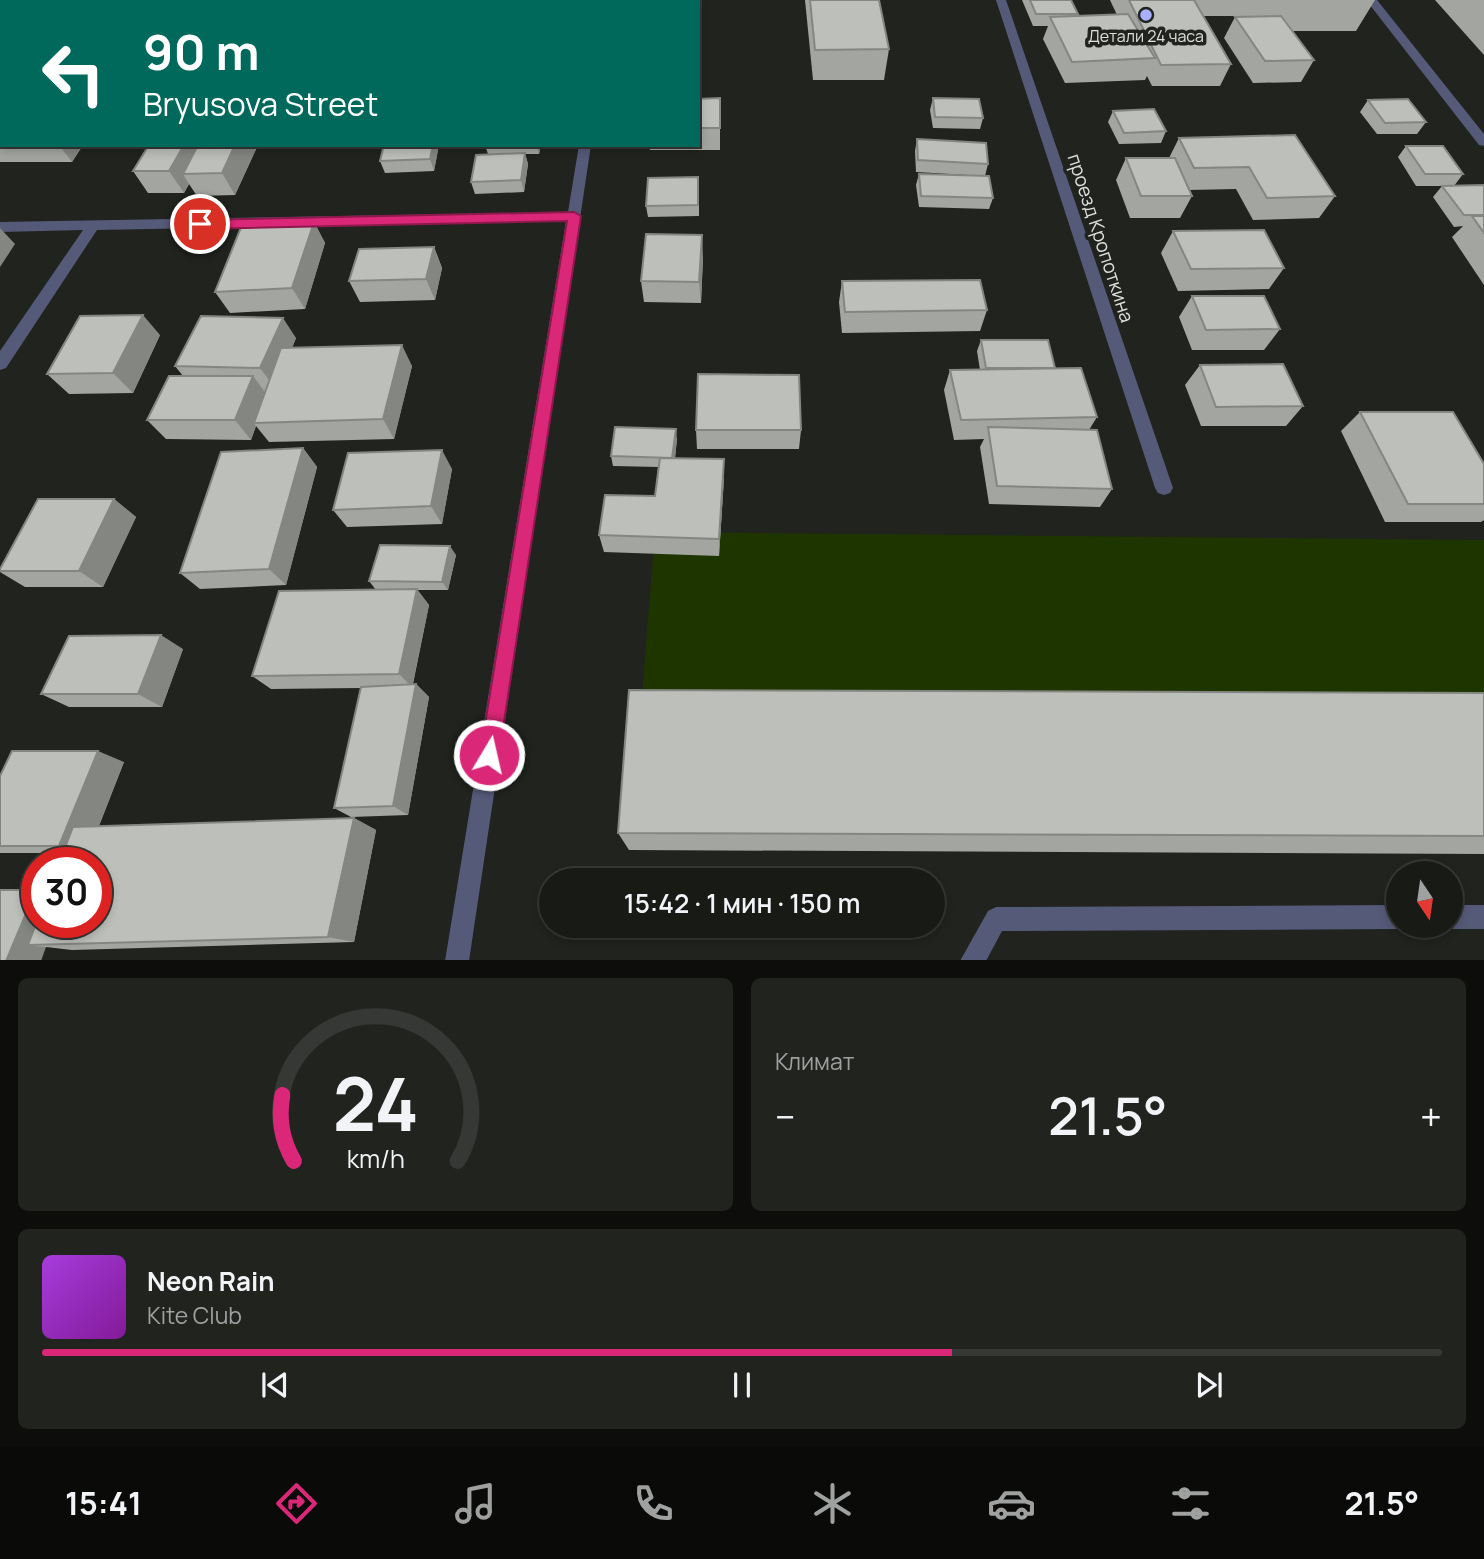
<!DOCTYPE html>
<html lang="ru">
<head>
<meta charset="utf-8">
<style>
  body { margin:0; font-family:Manrope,sans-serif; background:#21231f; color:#f1f3f6; height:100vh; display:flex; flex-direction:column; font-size:26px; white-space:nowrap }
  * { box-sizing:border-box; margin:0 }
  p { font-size:23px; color:#9fa1a1 }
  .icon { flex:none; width:38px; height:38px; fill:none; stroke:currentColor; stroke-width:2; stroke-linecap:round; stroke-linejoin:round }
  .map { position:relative; height:960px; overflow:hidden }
  .drawer { display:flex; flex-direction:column; gap:18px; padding:18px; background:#0d0e0c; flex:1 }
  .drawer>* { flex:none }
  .guide { position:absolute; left:0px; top:0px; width:700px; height:147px; box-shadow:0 4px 10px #0003,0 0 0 2px #363835; background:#00695c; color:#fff; overflow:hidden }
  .needle { width:46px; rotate:167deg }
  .tools { position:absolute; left:1386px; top:861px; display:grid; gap:14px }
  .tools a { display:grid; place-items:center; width:77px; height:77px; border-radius:50%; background:#181a16; box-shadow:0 4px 10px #0003,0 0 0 2px #363835; font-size:35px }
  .speed { position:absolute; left:21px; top:847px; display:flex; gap:14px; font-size:35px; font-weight:700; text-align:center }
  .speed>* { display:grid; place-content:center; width:91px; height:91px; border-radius:50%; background:#181a16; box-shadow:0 4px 10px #0003,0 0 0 2px #363835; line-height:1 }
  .speed .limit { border:10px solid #d22; background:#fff; color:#111 }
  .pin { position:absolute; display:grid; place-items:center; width:60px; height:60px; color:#fff; margin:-30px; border:4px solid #fff; border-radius:50%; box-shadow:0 2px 7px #0007 }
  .me { position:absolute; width:77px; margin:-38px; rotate:9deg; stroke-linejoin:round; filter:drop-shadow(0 0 5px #0008) }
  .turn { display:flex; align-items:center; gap:24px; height:147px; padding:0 28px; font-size:32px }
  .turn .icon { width:91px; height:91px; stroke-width:2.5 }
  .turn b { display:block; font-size:49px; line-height:60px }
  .big { font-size:52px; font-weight:600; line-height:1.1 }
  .drawer .widget { flex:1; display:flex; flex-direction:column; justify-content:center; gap:10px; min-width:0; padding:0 24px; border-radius:10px; background:#21231f }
  .drawer .dial { align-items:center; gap:0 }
  .dial svg { height:182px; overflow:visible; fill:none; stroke:#363835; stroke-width:7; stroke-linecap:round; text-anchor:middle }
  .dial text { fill:#f1f3f6; stroke:none }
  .song { display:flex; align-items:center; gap:21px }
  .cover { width:84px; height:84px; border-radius:10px; background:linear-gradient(135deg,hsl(280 70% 55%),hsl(290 70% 35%)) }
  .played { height:7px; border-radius:4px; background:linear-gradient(90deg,#db2777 65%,#363835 65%) }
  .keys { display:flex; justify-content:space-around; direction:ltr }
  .heat { display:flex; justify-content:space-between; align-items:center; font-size:38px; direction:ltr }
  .drawer .tiles { flex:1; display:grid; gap:18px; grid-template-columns:1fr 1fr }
  .widget:last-child { grid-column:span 2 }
  .trip { position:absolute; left:539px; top:868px; width:406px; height:70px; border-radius:35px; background:#181a16; box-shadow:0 4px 10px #0003,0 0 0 2px #363835; font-weight:600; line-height:70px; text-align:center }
  .tabs { display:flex; height:112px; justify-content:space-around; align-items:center; background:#0a0a09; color:#9fa1a1 }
  .tabs .icon { width:49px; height:49px }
  .tabs .active { color:#db2777 }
  .tabs b { font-size:32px; color:#f1f3f6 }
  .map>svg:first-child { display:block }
</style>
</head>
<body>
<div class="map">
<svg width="1484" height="961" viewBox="0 0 1484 961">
  <rect width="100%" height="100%" fill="#20231e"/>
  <!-- green -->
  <path fill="#1f3500" d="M655,532l829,8v163l-842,-9z"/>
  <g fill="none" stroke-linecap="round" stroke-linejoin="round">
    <!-- minor -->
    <g fill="#565a79" fill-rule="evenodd">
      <rect x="602" y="0" width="10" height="2"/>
      <path d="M996,0h10l167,488 -3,5 -6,2 -6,-2 -3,-5z"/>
      <path d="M1366,0h11l107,134v12l-5,-1z"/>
      <path d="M579,145h12l-122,816h-24l121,-740 -469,9 -91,138 -6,2v-19l83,-121 -83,2v-10l568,-10z"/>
      <path d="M1398,905v21h7l-7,3 -396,2 -16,30h-26l28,-50 8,-4z"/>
      <path d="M1451,905h33v24h-33l-7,-3h7z"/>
    </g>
  </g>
  <!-- wall -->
  <g fill="#a3a5a0">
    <path d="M0,0h38l1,2h-37v24h-2z"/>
    <path d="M805,0h74l10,49 -5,31h-71z"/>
    <path d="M1022,0h49l7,14 -1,2 40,-1 -7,-15h265l-19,31h-63l21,29 -13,22 -48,1 -29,-45 11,-21 24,-1h-56l28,48 -11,22h-68l-5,-10 -2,4 -80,3 -22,-44 5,-13h-15z"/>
    <path d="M1435,0h49v55z"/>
    <path d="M720,98v52h-70l-1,-5h49v-46z"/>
    <path d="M933,98l50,20 -3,11 -47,-1 -3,-18z"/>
    <path d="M1368,100l58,22 -9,12h-40l-17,-22z"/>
    <path d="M0,102l1,2 1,-1v42h81l-11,17h-72z"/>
    <path d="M1113,111l53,20 -5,12 -42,1 -11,-22z"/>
    <path d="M1179,138l156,58 -16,22 -66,2 -17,-31 -47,1 3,6 -12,22h-50l-14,-38 10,-22h43z"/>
    <path d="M917,139l71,25 -3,12 -69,-4 -1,-21z"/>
    <path d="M258,145l-23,50 -38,1 -8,-12 -5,9h-36l-15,-22z"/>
    <path d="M439,145l-5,26 -49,2 -5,-12z"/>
    <path d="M485,145h56l-2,9h-14l3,10 -4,28 -49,2 -4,-12 17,-28z"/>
    <path d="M1406,146l57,28 -9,12 30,-1v100l-32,-48 11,-11 -9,1 -21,-30 9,-11h3h-29l-18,-29z"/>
    <path d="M919,174l74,24 -4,11 -70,-2 -3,-22z"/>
    <path d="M699,188v28l-51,1 -2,-11z"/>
    <path d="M314,222l11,21 -20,66 -75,4 -15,-21z"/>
    <path d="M1173,231l111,37 -15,21 -91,2 -17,-38z"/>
    <path d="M434,247l8,21 -7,32 -75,2 -11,-21z"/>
    <path d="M703,257l-2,46 -57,-1 -3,-21z"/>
    <path d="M842,281l145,29 -7,21 -138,2 -3,-31z"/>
    <path d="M1192,296l88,33 -16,21h-72l-13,-33z"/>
    <path d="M160,335l-27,58 -64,1 -22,-20z"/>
    <path d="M296,338l-4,10 120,18 -18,73 -125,3 -13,-16 -5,14 -85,-1 -19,-19 36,-44 -8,-10z"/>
    <path d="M981,340l74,28 42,49 -8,13 23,59 -12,18 -111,-3 -9,-57 4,-8 -30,1 -10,-50 6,-20h30l-3,-19z"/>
    <path d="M1200,365l103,41 -17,20h-85l-16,-41z"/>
    <path d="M1360,412l124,52v56l-3,2h-96l-44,-91z"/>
    <path d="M696,430h105l-2,19h-102z"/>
    <path d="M677,439l-2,19 49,20 -5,78 -115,-4 -5,-17 56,-39 3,-29 -45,-1 -2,-10z"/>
    <path d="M303,448l14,19 -31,118 -86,4 -20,-16z"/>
    <path d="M452,469l-10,55 -95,3 -14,-17z"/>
    <path d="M114,499l22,18 -33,70h-78l-25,-15v-3z"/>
    <path d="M456,555l-8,35h-31l12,15 -16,79h3l13,13 -21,118 -57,2 -17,-9 27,-120 -90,1 -19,-13 124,-86 -7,-9z"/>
    <path d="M183,649l-21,58h-93l-28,-13z"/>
    <path d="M1484,693v161l-855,-4 -11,-17z"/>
    <path d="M124,762l-25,64 255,-8 22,12 -22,112 -282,8 -26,-3 -46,14v-71h37v32l26,-69h-63v-77z"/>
  </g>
  <!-- shaded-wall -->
  <g fill="#848682">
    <path d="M26,0h12l1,2h-14z"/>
    <path d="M314,0h20l1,2h-22z"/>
    <rect x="561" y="0" width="11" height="2"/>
    <path d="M59,145h24l-11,17z"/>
    <path d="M184,145h26l-27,29 6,10 -5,9 -15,-22z"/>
    <path d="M235,145h23l-23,50 -13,-22z"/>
    <path d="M433,145h6l-5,26 -4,-12z"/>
    <path d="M537,145h4l-2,9z"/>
    <path d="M525,153l3,11 -4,28 -3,-12z"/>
    <path d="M314,222l11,21 -20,66 -13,-21z"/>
    <path d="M0,228l15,16 -15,23z"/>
    <path d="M702,235l1,22 -2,46 -2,-21z"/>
    <path d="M434,247l8,21 -7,32 -9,-21z"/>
    <path d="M143,315l17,20 -27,58 -20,-20z"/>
    <path d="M283,318l13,20 -21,50 -15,-20z"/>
    <path d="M402,345l10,21 -18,73 -11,-20z"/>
    <path d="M253,376l15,20 -14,27 2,3 -5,14 -16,-20z"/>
    <path d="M676,429l1,10 -3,28 -2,-9z"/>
    <path d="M303,448l14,19 -31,118 -17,-16z"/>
    <path d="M442,450l10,19 -10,55 -11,-18z"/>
    <path d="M724,459v19l-5,78v-17z"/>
    <path d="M114,499l22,18 -33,70 -24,-16z"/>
    <path d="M450,546l6,9 -8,35 -6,-8z"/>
    <path d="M417,589l12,16 -17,82 -13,-13z"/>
    <path d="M161,635l22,14 -21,58 -24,-13z"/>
    <path d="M416,684l13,13 -21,118 -15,-9z"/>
    <path d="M98,751l26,11 -36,91 -29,-7z"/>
    <path d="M354,818l22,12 -22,112 -26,-5z"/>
    <path d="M36,890h1v32l-9,23 18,2 -5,14h-35z"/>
  </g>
  <!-- building -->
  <g fill="#bdc0ba" stroke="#848682" stroke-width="2">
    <path d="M0,0h26l-1,2h-23v13h-2z"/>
    <path d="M227,0h87l-1,2h-87z"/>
    <path d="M446,0h41v2h-42z"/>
    <path d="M490,0h71v2h-72z"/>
    <path d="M810,0h69l10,49 -74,1z"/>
    <path d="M1030,0h41l7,14h-42z"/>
    <path d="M1129,0h65l37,64 -70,1z"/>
    <path d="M1128,14l27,44 -83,4 -22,-45z"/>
    <path d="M1281,16l33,44 -49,1 -30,-44z"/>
    <path d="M720,98v30h-22v-29z"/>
    <path d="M933,98l46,1 4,19 -48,-1z"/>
    <path d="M1408,99l18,23 -41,1 -17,-23z"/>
    <path d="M2,103v37h-2v-35z"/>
    <path d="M1154,109l12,22 -42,2 -11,-22z"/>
    <path d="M1295,135l40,61 -68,2 -18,-31 -55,1 -15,-30z"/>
    <path d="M917,139l69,4 2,21 -70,-4z"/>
    <path d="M149,145h35l-15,26h-36z"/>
    <path d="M198,145h37l-13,28 -39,1z"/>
    <path d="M384,145h49l-3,14 -50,2z"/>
    <path d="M1406,146h37l20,28h-38z"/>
    <path d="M525,153l-4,27 -50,2 5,-27z"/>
    <path d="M1126,158h49l17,38h-51z"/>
    <path d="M919,174l70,2 4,22 -72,-2z"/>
    <path d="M698,177v28l-52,1 2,-28z"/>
    <path d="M1484,185v30h-20l-22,-29z"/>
    <path d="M1472,216h12v17z"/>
    <path d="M314,222l-22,66 -77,4 27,-67z"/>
    <path d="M1264,230l20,38 -93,1 -18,-38z"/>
    <path d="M646,234l56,1 -3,47 -58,-1z"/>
    <path d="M434,247l-8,32 -77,2 10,-32z"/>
    <path d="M980,280l7,30 -142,2 -3,-31z"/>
    <path d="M1192,296h72l16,33 -74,1z"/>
    <path d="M143,315l-30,58 -66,1 33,-58z"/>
    <path d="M201,316l82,2 -23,50 -85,-2z"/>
    <path d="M981,340h67l7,28h-69z"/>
    <path d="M402,345l-19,74 -129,4 27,-75z"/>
    <path d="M1283,364l20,42 -87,1 -16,-42z"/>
    <path d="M1081,368l16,49 -136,3 -11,-50z"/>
    <path d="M698,374l101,1 2,55h-105z"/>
    <path d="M169,376h84l-18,44h-88z"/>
    <path d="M1360,412h93l31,52v40h-76z"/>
    <path d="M615,427l61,2 -4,29 -61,-2z"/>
    <path d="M988,427l109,3 15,59 -115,-3z"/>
    <path d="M303,448l-34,121 -89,4 41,-121z"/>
    <path d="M442,450l-11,56 -98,4 15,-57z"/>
    <path d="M660,458l64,1 -5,80 -120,-4 6,-40 50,1z"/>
    <path d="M38,499h76l-35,72h-79v-2z"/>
    <path d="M380,545l70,1 -8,36 -73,-1z"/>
    <path d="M417,589l-18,85 -147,2 27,-85z"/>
    <path d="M161,635l-23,59h-97l28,-58z"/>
    <path d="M416,684l-23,122 -59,2 27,-121z"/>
    <path d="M629,690l855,3v143l-866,-3z"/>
    <path d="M12,751h86l-39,95h-59v-70z"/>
    <path d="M354,818l-26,119 -300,8 9,-24 59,1v-59h-37l14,-36z"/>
    <path d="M0,890h36l-30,71h-6z"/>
  </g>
  <!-- route -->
  <path fill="#db2777" stroke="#8e194d" stroke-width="2" d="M574,212l7,4 -82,539 -3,7 -7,3 -7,-3 -2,-7 87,-534 -367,8 -7,-5 7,-4z"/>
  <!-- markers -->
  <circle fill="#a8b0fc" stroke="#20231e" stroke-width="2.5" cx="1146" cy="15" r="7"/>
  <g text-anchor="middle" stroke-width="7" stroke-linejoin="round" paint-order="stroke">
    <!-- far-poi labels -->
    <g font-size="16" fill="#dee0dd" stroke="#20231e">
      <text x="1146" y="42">Детали 24 часа</text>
    </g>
    <!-- street labels -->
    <g font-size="19" fill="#dee0dd" stroke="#20231e">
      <text transform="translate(1101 238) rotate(72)" y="7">проезд Кропоткина</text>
    </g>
  </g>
</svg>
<div class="tools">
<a><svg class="needle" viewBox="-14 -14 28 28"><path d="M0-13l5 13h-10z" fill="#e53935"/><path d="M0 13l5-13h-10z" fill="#9fa1a1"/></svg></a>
</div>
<div class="speed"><div class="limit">30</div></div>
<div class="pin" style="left:200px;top:224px;background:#d93025"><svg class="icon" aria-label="arrive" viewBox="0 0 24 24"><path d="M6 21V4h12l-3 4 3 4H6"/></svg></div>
<svg class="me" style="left:489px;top:755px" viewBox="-20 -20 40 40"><circle r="17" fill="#db2777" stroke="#fff" stroke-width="3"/><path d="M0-11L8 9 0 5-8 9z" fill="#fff"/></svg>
<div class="trip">15:42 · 1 мин · 150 m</div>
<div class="guide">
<div class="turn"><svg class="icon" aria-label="left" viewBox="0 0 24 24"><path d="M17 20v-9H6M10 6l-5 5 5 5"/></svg><div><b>90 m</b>Bryusova Street</div></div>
</div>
</div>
<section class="drawer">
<div class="tiles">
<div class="widget dial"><svg viewBox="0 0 100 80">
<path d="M14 69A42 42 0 1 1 86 69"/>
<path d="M14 69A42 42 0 0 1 9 40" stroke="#db2777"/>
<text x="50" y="56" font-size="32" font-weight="700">24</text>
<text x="50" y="72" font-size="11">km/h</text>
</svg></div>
<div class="widget"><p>Климат</p>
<div class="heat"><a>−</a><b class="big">21.5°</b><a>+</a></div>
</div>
<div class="widget">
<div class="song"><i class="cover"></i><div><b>Neon Rain</b><p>Kite Club</p></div></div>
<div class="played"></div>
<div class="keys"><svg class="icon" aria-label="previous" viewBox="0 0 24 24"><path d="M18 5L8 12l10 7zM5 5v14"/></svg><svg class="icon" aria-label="pause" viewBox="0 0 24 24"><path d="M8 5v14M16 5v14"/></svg><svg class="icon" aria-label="next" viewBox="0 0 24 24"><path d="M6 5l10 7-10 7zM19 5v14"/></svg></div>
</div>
</div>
</section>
<nav class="tabs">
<b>15:41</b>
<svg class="icon active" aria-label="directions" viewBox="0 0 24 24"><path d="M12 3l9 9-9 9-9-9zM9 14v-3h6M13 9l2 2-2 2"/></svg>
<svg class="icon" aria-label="music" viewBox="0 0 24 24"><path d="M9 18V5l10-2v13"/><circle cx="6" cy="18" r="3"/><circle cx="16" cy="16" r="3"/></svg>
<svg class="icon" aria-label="phone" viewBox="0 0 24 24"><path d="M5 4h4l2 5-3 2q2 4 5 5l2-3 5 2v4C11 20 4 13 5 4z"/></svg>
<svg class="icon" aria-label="climate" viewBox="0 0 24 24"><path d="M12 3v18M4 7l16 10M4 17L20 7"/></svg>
<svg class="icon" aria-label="car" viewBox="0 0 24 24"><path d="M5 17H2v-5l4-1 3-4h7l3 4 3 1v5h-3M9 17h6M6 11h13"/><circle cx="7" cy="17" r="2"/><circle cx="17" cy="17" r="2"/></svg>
<svg class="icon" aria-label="filters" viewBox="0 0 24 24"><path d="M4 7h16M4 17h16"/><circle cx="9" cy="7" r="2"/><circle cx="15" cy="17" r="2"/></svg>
<b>21.5°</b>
</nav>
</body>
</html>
